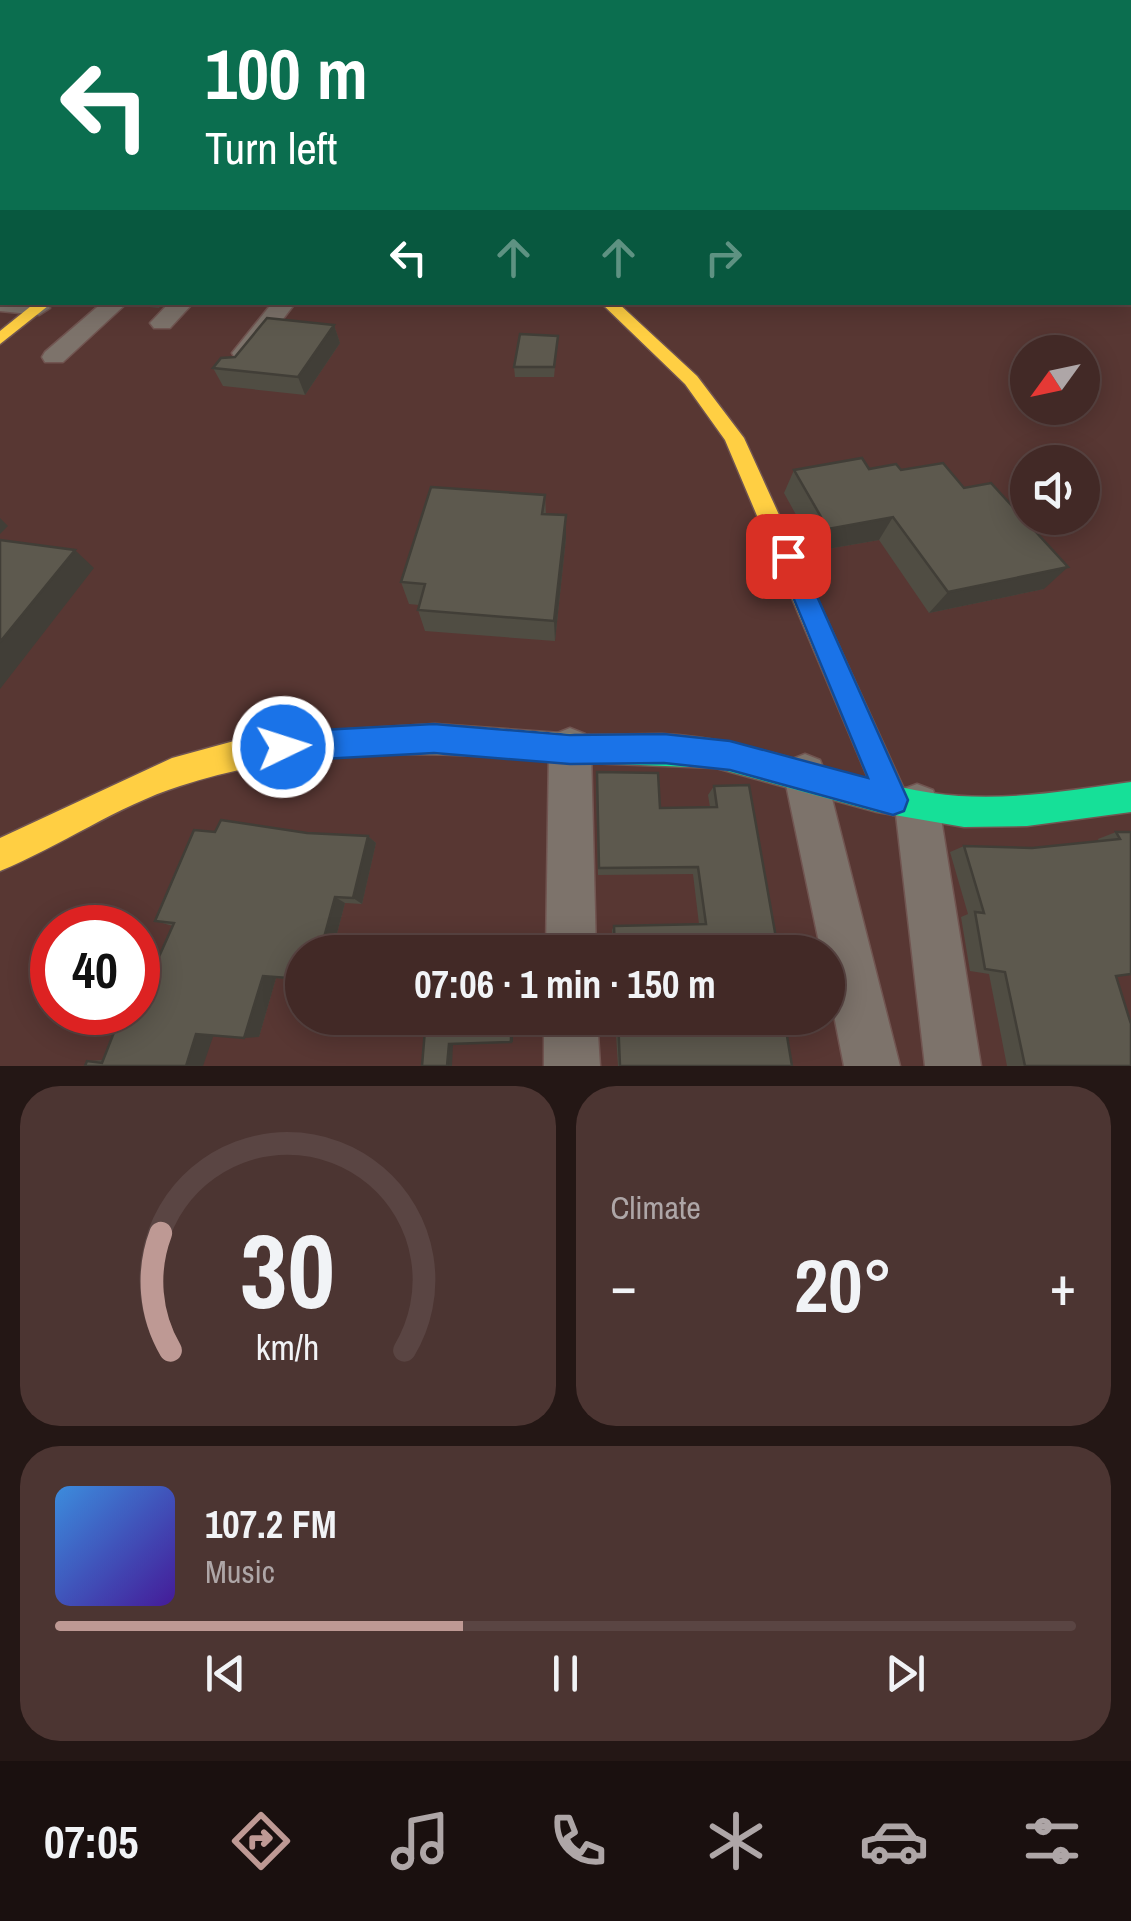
<!DOCTYPE html>
<html lang="en">
<head>
<meta charset="utf-8">
<style>
  body { margin:0; font-family:"Archivo Narrow",sans-serif; background:#4c3532; color:#f1f3f6; height:100vh; display:flex; flex-direction:column; font-size:38px; white-space:nowrap }
  * { box-sizing:border-box; margin:0 }
  p { font-size:32px; color:#aea6a7 }
  .icon { flex:none; width:55px; height:55px; fill:none; stroke:currentColor; stroke-width:2; stroke-linecap:round; stroke-linejoin:round }
  .map { position:relative; height:1066px; overflow:hidden }
  .sheet { display:flex; flex-direction:column; gap:20px; padding:20px; background:#241715; flex:1 }
  .sheet>* { flex:none }
  .top-card { position:absolute; left:0px; top:0px; width:1132px; height:305px; box-shadow:0 5px 25px #0003,0 0 0 2px #5a4543; background:#0b6e4f; color:#fff; overflow:hidden }
  .needle { width:65px; rotate:237deg }
  .fabs { position:absolute; left:1010px; top:335px; display:grid; gap:20px }
  .fabs a { display:grid; place-items:center; width:90px; height:90px; border-radius:50%; background:#422926; box-shadow:0 5px 25px #0003,0 0 0 2px #5a4543; font-size:50px }
  .speed { position:absolute; left:30px; top:905px; display:flex; gap:20px; font-size:50px; font-weight:700; text-align:center }
  .speed>* { display:grid; place-content:center; width:130px; height:130px; border-radius:50%; background:#422926; box-shadow:0 5px 25px #0003,0 0 0 2px #5a4543; line-height:1 }
  .speed .limit { border:15px solid #d22; background:#fff; color:#111 }
  .pin { position:absolute; display:grid; place-items:center; width:85px; height:85px; color:#fff; margin:-42px; border-radius:20px; box-shadow:0 5px 15px #0006 }
  .me { position:absolute; width:110px; margin:-55px; rotate:86deg; stroke-linejoin:round; filter:drop-shadow(0 0 8px #0008) }
  .turn { display:flex; align-items:center; gap:35px; height:210px; padding:0 40px; font-size:45px }
  .turn .icon { width:130px; height:130px; stroke-width:2.5 }
  .turn b { display:block; font-size:70px; line-height:85px }
  .lanes { display:flex; align-items:center; height:95px; padding:0 40px; background:#0003; justify-content:center; gap:50px; direction:ltr }
  .lanes .off { opacity:.35 }
  .big { font-size:75px; font-weight:800; line-height:1.1 }
  .sheet .card { flex:1; display:flex; flex-direction:column; justify-content:center; gap:15px; min-width:0; padding:0 35px; border-radius:40px; background:#4c3532 }
  .sheet .dial { align-items:center; gap:0 }
  .dial svg { height:260px; overflow:visible; fill:none; stroke:#5a4543; stroke-width:7; stroke-linecap:round; text-anchor:middle }
  .dial text { fill:#f1f3f6; stroke:none }
  .song { display:flex; align-items:center; gap:30px }
  .cover { width:120px; height:120px; border-radius:15px; background:linear-gradient(135deg,hsl(210 70% 55%),hsl(260 70% 35%)) }
  .played { height:10px; border-radius:5px; background:linear-gradient(90deg,#be9994 40%,#5a4543 40%) }
  .keys { display:flex; justify-content:space-around; direction:ltr }
  .heat { display:flex; justify-content:space-between; align-items:center; font-size:55px; direction:ltr }
  .sheet .tiles { flex:1; display:grid; gap:20px; grid-template-columns:1fr 1fr }
  .card:last-child { grid-column:span 2 }
  .trip { position:absolute; left:285px; top:935px; width:560px; height:100px; border-radius:50px; background:#422926; box-shadow:0 5px 25px #0003,0 0 0 2px #5a4543; font-weight:800; line-height:100px; text-align:center }
  .menu { display:flex; height:160px; justify-content:space-around; align-items:center; background:#1a100f; color:#aea6a7 }
  .menu .icon { width:70px; height:70px }
  .menu .on { color:#be9994 }
  .menu b { font-size:45px; color:#f1f3f6 }
  .map>svg:first-child { display:block }
</style>
</head>
<body>
<div class="map">
<svg width="1131" height="1066" viewBox="0 0 1131 1066">
  <rect width="100%" height="100%" fill="#583733"/>
  <g fill="none" stroke-linecap="round" stroke-linejoin="round">
    <defs>
      <g id="street">
        <path d="M0,297l2,5h42l6,6 -11,7 -39,-4z"/>
        <path d="M103,302h25l-65,60h-18l-3,-5 3,-5z"/>
        <path d="M170,302h24l-24,26h-16l-4,-5z"/>
        <path d="M273,302h23l-43,56h-18l-3,-5z"/>
        <path d="M570,728l15,6 6,15 5,203h-50l3,-203 6,-15z"/>
        <path d="M805,754l15,6 6,15 74,291h-56l-16,-81v-33h-7l-37,-177 6,-15z"/>
        <path d="M917,784l16,6 6,16 42,260h-56l-30,-260 6,-16z"/>
        <path d="M544,1018h53l3,48h-56z"/>
      </g>
      <path id="fast" d="M662,734c93,4 178,45 270,59 67,10 133,-2 199,-11v30l-104,14 -63,1 -87,-15 -161,-44 -127,-5 -10,-4 -4,-10 4,-10 10,-4z"/>
      <g id="slow">
        <path d="M36,302h17l-53,42v-13z"/>
        <path d="M600,302h17l80,74 47,62 160,351 4,11 -4,11 -11,4 -11,-4 -157,-371 -40,-56z"/>
        <path d="M435,724l154,11 10,4 4,10 -4,10 -10,4c-136,-10 -278,-21 -409,23 -63,20 -119,60 -180,85v-33l172,-80 84,-23z"/>
      </g>
      <path id="jam" d="M0,208l2,1v8l-2,-1z"/>
    </defs>
    <!-- street casing -->
    <use href="#street" stroke="#715551" stroke-width="3"/>
    <!-- fast casing -->
    <use href="#fast" stroke="#715551" stroke-width="3"/>
    <!-- slow casing -->
    <use href="#slow" stroke="#715551" stroke-width="3"/>
    <!-- jam casing -->
    <use href="#jam" stroke="#715551" stroke-width="3"/>
    <!-- street -->
    <use href="#street" fill="#7d736b" fill-rule="evenodd"/>
    <!-- fast -->
    <use href="#fast" fill="#16e098" fill-rule="evenodd"/>
    <!-- slow -->
    <use href="#slow" fill="#ffcf43" fill-rule="evenodd"/>
    <!-- jam -->
    <use href="#jam" fill="#f24e42" fill-rule="evenodd"/>
  </g>
  <!-- wall -->
  <g fill="#504d43">
    <path d="M129,302h34l-4,6 -29,-3z"/>
    <path d="M334,325l6,18 -35,52 -82,-9 -10,-18 22,-11z"/>
    <path d="M558,336l-4,41h-39l-1,-10z"/>
    <path d="M869,469l32,1 63,18 80,101 -115,24 -50,-73 -63,11 -32,-58 10,-23z"/>
    <path d="M545,495l1,19 20,24 -11,103 -130,-10 -7,-21 1,-5 -10,-1 -8,-22z"/>
    <path d="M597,772l63,36 50,-1 -2,-12 6,-9 62,152 -6,2 2,12h-159l-1,-22 2,-4 85,-2 -6,-50 -95,1 -2,-93z"/>
    <path d="M215,832l153,4 8,7 -14,61 -17,-1 -13,49h-30v28l-26,-2 -17,59 -46,-1 -128,30 2,-5 16,-1 38,-63 32,-71 -18,-5z"/>
    <path d="M1116,832h15l-15,144 15,90h-124l-18,-92 -19,-3 -9,-54 7,-3 -18,-62 14,-6 68,2 67,-7 -1,-2z"/>
    <path d="M615,1018h169l8,48h-174z"/>
  </g>
  <!-- shaded-wall -->
  <g fill="#413e37">
    <path d="M334,325l6,18 -35,52 -7,-18z"/>
    <path d="M566,515v23l-11,103 -1,-20z"/>
    <path d="M893,517l-14,23 -63,11 12,-22z"/>
    <path d="M0,518l8,8 -8,8z"/>
    <path d="M75,550l19,18 -94,121v-47z"/>
    <path d="M1068,567l-24,22 -115,24 19,-21z"/>
    <path d="M368,836l8,7 -14,61 -9,-6z"/>
    <path d="M335,897l10,6 -13,49h-12z"/>
    <path d="M263,976l13,2 -17,59 -15,1z"/>
    <rect x="511" y="1018" width="2" height="24"/>
    <path d="M196,1034h18l-11,32h-17z"/>
    <path d="M449,1044h4l-1,22h-5z"/>
  </g>
  <!-- building -->
  <g fill="#5d594e" stroke="#413e37" stroke-width="2.5">
    <rect x="0" y="218" width="2" height="29"/>
    <path d="M267,318l67,7 -36,52 -85,-9 8,-10 14,-1z"/>
    <path d="M520,334l38,2 -4,31h-40z"/>
    <path d="M862,458l7,11 27,-5 5,6 42,-7 21,25 27,-5 77,84 -120,25 -55,-75 -65,12 -34,-59z"/>
    <path d="M431,487l114,8 -3,19 24,1 -12,106 -136,-11 7,-26 -24,-2z"/>
    <path d="M0,540l75,10 -75,92z"/>
    <path d="M597,772l61,1 2,35 57,-1 -3,-21 35,-1 27,153h-7l3,14h-157l-1,-26 92,-2 -8,-57 -99,1z"/>
    <path d="M221,820l86,13 61,3 -15,62 -18,-1 -15,55h-18v27l-39,-3 -19,62 -48,-4 -10,32h-101l2,-5 15,2 20,-51h16v-16l3,1 33,-74 -19,-2 39,-91 21,2z"/>
    <path d="M1116,832h15v142l-15,2 15,48v42h-106l-20,-94 -20,-3 -10,-57 9,1 -20,-67 68,2 88,-9z"/>
    <path d="M426,1018h85v24l-62,2 -2,22h-25z"/>
    <path d="M618,1018h166l8,48h-172z"/>
  </g>
  <!-- sky -->
  <linearGradient id="sky" x2="0" y2="1"><stop stop-color="#301e1c"/><stop offset="0.45" stop-color="#64535b"/><stop offset="1" stop-color="#64535b" stop-opacity="0"/></linearGradient>
  <rect width="1131" height="271" fill="url(#sky)"/>
  <!-- route -->
  <path fill="#1a73e8" stroke="#114b97" stroke-width="2.5" d="M788,546l8,3 3,7 109,244 -4,11 -11,4 -163,-45 -66,-7 -94,1 -136,-11 -151,8 -10,-4 -4,-10 4,-11 10,-4 151,-8 136,11 94,-1 66,7 138,37 -92,-222 3,-7z"/>
</svg>
<div class="fabs">
<a><svg class="needle" viewBox="-14 -14 28 28"><path d="M0-13l5 13h-10z" fill="#e53935"/><path d="M0 13l5-13h-10z" fill="#aea6a7"/></svg></a>
<a><svg class="icon" aria-label="sound" viewBox="0 0 24 24"><path d="M4 9h4l5-4v14l-5-4H4zM17 9q2 3 0 6"/></svg></a>
</div>
<div class="speed"><div class="limit">40</div></div>
<div class="pin" style="left:788px;top:556px;background:#d93025"><svg class="icon" aria-label="arrive" viewBox="0 0 24 24"><path d="M6 21V4h12l-3 4 3 4H6"/></svg></div>
<svg class="me" style="left:283px;top:747px" viewBox="-20 -20 40 40"><circle r="17" fill="#1a73e8" stroke="#fff" stroke-width="3"/><path d="M0-11L8 9 0 5-8 9z" fill="#fff"/></svg>
<div class="trip">07:06 · 1 min · 150 m</div>
<div class="top-card">
<div class="turn"><svg class="icon" aria-label="left" viewBox="0 0 24 24"><path d="M17 20v-9H6M10 6l-5 5 5 5"/></svg><div><b>100 m</b>Turn left</div></div>
<div class="lanes"><svg class="icon" aria-label="left" viewBox="0 0 24 24"><path d="M17 20v-9H6M10 6l-5 5 5 5"/></svg><svg class="icon off" aria-label="ahead" viewBox="0 0 24 24"><path d="M12 20V5M6 11l6-6 6 6"/></svg><svg class="icon off" aria-label="ahead" viewBox="0 0 24 24"><path d="M12 20V5M6 11l6-6 6 6"/></svg><svg class="icon off" aria-label="right" viewBox="0 0 24 24"><path d="M7 20v-9h11M14 6l5 5-5 5"/></svg></div>
</div>
</div>
<section class="sheet">
<div class="tiles">
<div class="card dial"><svg viewBox="0 0 100 80">
<path d="M14 69A42 42 0 1 1 86 69"/>
<path d="M14 69A42 42 0 0 1 11 33" stroke="#be9994"/>
<text x="50" y="56" font-size="32" font-weight="700">30</text>
<text x="50" y="72" font-size="11">km/h</text>
</svg></div>
<div class="card"><p>Climate</p>
<div class="heat"><a>−</a><b class="big">20°</b><a>+</a></div>
</div>
<div class="card">
<div class="song"><i class="cover"></i><div><b>107.2 FM</b><p>Music</p></div></div>
<div class="played"></div>
<div class="keys"><svg class="icon" aria-label="previous" viewBox="0 0 24 24"><path d="M18 5L8 12l10 7zM5 5v14"/></svg><svg class="icon" aria-label="pause" viewBox="0 0 24 24"><path d="M8 5v14M16 5v14"/></svg><svg class="icon" aria-label="next" viewBox="0 0 24 24"><path d="M6 5l10 7-10 7zM19 5v14"/></svg></div>
</div>
</div>
</section>
<nav class="menu">
<b>07:05</b>
<svg class="icon on" aria-label="directions" viewBox="0 0 24 24"><path d="M12 3l9 9-9 9-9-9zM9 14v-3h6M13 9l2 2-2 2"/></svg>
<svg class="icon" aria-label="music" viewBox="0 0 24 24"><path d="M9 18V5l10-2v13"/><circle cx="6" cy="18" r="3"/><circle cx="16" cy="16" r="3"/></svg>
<svg class="icon" aria-label="phone" viewBox="0 0 24 24"><path d="M5 4h4l2 5-3 2q2 4 5 5l2-3 5 2v4C11 20 4 13 5 4z"/></svg>
<svg class="icon" aria-label="climate" viewBox="0 0 24 24"><path d="M12 3v18M4 7l16 10M4 17L20 7"/></svg>
<svg class="icon" aria-label="car" viewBox="0 0 24 24"><path d="M5 17H2v-5l4-1 3-4h7l3 4 3 1v5h-3M9 17h6M6 11h13"/><circle cx="7" cy="17" r="2"/><circle cx="17" cy="17" r="2"/></svg>
<svg class="icon" aria-label="filters" viewBox="0 0 24 24"><path d="M4 7h16M4 17h16"/><circle cx="9" cy="7" r="2"/><circle cx="15" cy="17" r="2"/></svg>
</nav>
</body>
</html>
